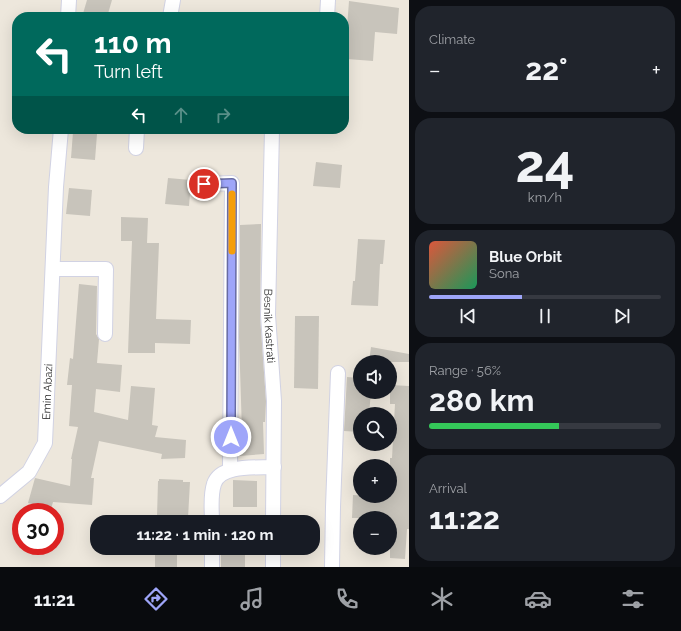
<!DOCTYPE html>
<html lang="en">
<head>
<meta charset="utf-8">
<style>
  body { margin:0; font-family:Raleway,sans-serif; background:#20242c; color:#f1f3f6; height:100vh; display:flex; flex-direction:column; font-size:15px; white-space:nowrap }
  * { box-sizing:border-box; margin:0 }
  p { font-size:13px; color:#9ea1a6 }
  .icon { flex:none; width:22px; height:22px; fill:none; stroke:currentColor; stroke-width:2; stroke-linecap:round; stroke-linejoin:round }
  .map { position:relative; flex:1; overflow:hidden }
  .details { display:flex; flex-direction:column; gap:6px; padding:6px; background:#0d0f14; width:272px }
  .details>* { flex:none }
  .guide { position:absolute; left:12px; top:12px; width:337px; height:122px; border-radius:16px; box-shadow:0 4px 16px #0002; background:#00695c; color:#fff; overflow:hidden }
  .controls { position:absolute; left:353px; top:355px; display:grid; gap:8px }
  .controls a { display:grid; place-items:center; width:44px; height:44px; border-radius:50%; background:#171b24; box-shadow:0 4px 16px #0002; font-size:20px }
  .speed { position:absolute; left:12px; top:503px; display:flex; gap:8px; font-size:20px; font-weight:700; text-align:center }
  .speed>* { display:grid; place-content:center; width:52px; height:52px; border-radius:50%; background:#171b24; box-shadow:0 4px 16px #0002; line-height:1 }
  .speed .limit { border:6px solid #d22; background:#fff; color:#111 }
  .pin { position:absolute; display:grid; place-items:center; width:34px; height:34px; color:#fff; margin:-17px; border:2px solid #fff; border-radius:50%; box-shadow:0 1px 4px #0007 }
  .me { position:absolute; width:44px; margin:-22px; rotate:0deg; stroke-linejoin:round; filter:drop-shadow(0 0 3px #0008) }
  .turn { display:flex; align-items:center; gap:14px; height:84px; padding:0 16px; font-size:18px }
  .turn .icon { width:52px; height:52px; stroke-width:2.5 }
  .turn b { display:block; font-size:28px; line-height:34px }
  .lanes { display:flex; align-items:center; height:38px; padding:0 16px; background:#0003; justify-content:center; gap:20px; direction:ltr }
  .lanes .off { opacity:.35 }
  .big { font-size:30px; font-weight:700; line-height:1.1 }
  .details .widget { flex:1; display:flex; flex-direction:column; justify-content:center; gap:6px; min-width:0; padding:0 14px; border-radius:16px; background:#20242c }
  .details .dial { align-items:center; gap:0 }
  .dial b { font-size:52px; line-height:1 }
  .song { display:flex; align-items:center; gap:12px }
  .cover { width:48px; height:48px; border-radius:6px; background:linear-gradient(135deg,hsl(10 70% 55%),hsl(150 70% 35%)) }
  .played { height:4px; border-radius:2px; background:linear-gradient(90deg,#9ea5f9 40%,#363941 40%) }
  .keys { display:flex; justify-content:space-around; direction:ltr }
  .heat { display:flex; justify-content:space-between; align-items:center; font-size:22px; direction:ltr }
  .charge { height:6px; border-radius:3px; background:linear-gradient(90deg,#34c759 56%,#363941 0) }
  .trip { position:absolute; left:90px; top:515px; width:230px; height:40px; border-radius:16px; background:#171b24; box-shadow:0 4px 16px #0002; font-weight:700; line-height:40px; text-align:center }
  .dock { display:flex; height:64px; justify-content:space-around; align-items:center; background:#090b0e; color:#9ea1a6 }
  .dock .icon { width:28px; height:28px }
  .dock .on { color:#9ea5f9 }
  .dock b { font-size:18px; color:#f1f3f6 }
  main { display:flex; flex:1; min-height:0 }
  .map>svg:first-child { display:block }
</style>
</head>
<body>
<main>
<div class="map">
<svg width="409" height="567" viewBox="0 0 409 567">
  <rect width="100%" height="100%" fill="#ede7dc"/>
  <!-- building -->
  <g fill="#c8c4bb">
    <path d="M87,0h25l-5,17h-25z"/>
    <path d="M349,1l50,7 -2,26 -22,-2 -2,29 -26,-2 2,-31h-2z"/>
    <path d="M73,132l24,2 -2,26 -24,-2z"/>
    <path d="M316,162l26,3 -2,23 -27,-2z"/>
    <path d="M168,178l23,2 -2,26 -24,-2z"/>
    <path d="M69,188l23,2 -2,26 -24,-2z"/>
    <path d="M121,217l27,1 -1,25h12l-3,76 35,1 -1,24 -35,-1v10h-27l4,-112h-11z"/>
    <path d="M261,224l-1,91 6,86 -1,21h-2l1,32 -25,2v-24h3l-3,-95 1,-112z"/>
    <path d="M358,239l27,1 -2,24h-3l-2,42 -27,-1 2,-24h2z"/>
    <path d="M79,284l18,2 -1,48 3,5 -2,24 25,2 -2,27 -24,-3 -2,23 34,8 3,-34 24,2 -3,37 6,1 -3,11 31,3 -1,18 -24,1 1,-5 -63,-13 -8,37h3l-2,27 -39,-3 -2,7 -23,-6 7,-25 35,8 2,-27h-1l7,-32 -9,-1 3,-41h-5l3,-27 3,1z"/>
    <path d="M295,316h24l-1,73 -24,-1z"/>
    <path d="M371,347l38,7v8h-40z"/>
    <path d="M347,377l13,1v14h11l-2,22h-9v18l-16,-1z"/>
    <path d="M390,385l19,1v143h-2l-2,30 -15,-1v-40h-38l1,-23 37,2v-39h2l3,-54h-5z"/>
    <path d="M159,479l24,1v2h7l-2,36 -31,-1 1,-36h1z"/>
    <path d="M233,480l24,1v26h-24z"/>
    <rect x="155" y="548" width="22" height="19"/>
    <rect x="221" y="553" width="24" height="14"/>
  </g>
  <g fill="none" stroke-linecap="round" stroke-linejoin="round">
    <defs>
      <g id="minor">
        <path d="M68,17l1,-17"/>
        <path d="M170,17l3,-17"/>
        <path d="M327,17l1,-17"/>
        <path id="s1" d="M272,129l-4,186 6,86 -1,121"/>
        <path d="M136,148l1,-19"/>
        <path d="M204,184l28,-1 -2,286"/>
        <path d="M53,269h53l-1,65"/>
        <path id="s2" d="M0,496l29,-24 16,-29 11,-256 5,-58"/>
        <path d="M212,522c0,-12 -2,-26 2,-38 6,-20 43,-16 60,-17"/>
        <path d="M212,567v-19"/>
        <path d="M273,567v-19"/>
        <path d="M332,567l1,-60 5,-134"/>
      </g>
    </defs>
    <!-- minor casing -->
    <use href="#minor" stroke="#d1d2e3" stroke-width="16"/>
    <!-- minor -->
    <use href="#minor" stroke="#fff" stroke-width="14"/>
  </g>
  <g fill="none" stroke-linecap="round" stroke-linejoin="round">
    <defs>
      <path id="route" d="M204,184l28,-1 -1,254"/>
    </defs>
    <!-- route casing -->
    <use href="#route" stroke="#676ba2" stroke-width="10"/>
    <!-- route -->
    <use href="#route" stroke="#9ea5f9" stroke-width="7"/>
    <!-- slow -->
    <path stroke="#f59e0b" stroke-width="7" d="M232,251v-57"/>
  </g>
  <g text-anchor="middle" stroke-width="3" stroke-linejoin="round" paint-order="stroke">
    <!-- street labels -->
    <g font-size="11" fill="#2a2a2a" stroke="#fff">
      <text dy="4" stroke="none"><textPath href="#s1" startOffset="197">Besnik Kastrati</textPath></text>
      <text dy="4" stroke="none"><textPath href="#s2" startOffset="122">Emin Abazi</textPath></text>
    </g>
  </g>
</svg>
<div class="controls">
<a><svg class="icon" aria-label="sound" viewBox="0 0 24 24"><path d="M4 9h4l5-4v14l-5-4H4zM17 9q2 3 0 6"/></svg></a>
<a><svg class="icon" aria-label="search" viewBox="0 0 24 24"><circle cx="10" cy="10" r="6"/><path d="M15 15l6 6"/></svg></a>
<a>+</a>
<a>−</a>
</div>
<div class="speed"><div class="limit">30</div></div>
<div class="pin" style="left:204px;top:184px;background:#d93025"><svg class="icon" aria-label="arrive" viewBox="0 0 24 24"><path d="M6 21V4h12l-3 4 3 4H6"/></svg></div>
<svg class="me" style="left:231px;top:437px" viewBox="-20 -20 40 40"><circle r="17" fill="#9ea5f9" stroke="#fff" stroke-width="3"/><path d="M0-11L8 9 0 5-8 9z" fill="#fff"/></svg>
<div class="trip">11:22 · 1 min · 120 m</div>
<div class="guide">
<div class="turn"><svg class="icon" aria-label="left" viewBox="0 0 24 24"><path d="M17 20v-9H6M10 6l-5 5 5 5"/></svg><div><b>110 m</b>Turn left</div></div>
<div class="lanes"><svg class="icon" aria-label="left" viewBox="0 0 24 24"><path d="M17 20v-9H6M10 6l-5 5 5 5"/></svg><svg class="icon off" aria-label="ahead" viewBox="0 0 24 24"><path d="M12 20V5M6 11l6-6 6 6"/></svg><svg class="icon off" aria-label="right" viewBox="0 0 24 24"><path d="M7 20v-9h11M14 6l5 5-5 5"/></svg></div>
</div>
</div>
<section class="details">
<div class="widget"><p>Climate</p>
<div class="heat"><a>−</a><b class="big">22°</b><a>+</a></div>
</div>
<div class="widget dial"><b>24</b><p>km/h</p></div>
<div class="widget">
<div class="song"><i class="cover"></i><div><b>Blue Orbit</b><p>Sona</p></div></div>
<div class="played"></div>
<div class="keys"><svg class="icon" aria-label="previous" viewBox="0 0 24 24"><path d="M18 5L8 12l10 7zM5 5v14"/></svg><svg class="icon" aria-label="pause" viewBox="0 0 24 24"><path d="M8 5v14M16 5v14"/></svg><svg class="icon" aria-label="next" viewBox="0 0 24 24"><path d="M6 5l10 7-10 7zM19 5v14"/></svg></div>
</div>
<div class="widget"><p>Range · 56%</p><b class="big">280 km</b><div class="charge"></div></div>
<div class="widget"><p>Arrival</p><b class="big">11:22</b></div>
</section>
</main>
<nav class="dock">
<b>11:21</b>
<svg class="icon on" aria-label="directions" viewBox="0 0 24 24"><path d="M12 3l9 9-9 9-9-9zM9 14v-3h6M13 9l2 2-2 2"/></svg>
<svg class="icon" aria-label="music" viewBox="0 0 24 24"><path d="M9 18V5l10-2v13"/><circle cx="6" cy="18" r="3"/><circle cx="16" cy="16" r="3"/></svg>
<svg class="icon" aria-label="phone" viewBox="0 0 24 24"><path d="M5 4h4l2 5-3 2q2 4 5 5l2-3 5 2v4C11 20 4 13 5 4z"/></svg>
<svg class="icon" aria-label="climate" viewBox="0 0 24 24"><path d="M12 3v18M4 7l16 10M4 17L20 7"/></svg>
<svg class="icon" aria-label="car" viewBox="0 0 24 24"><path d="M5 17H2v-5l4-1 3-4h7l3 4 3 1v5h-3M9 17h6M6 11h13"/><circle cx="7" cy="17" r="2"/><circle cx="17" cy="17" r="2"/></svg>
<svg class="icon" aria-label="filters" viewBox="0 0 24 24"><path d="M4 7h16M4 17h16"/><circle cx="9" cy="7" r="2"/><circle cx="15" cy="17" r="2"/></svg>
</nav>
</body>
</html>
